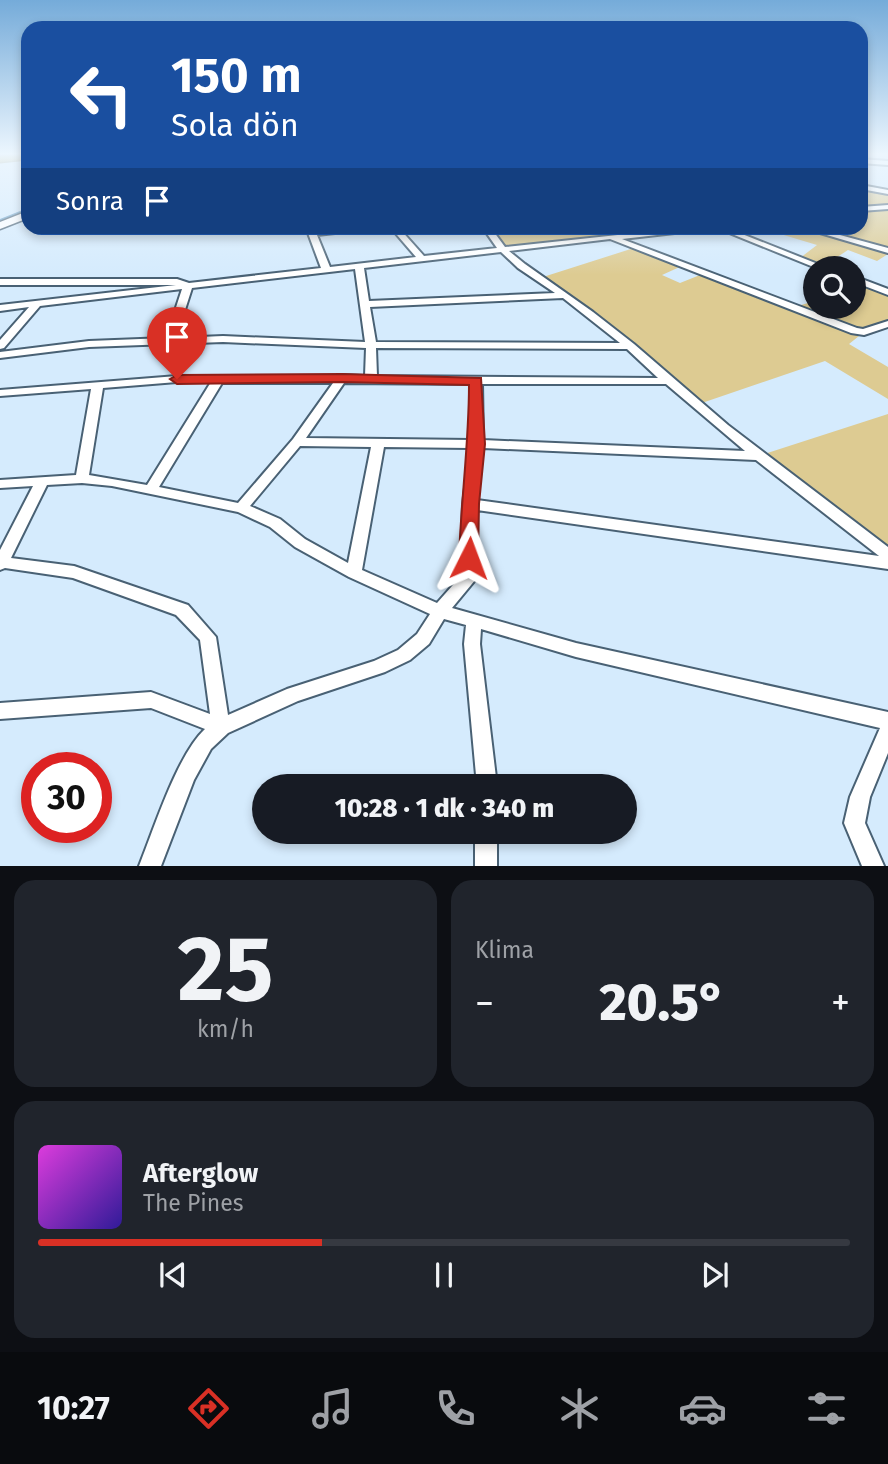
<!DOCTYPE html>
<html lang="tr">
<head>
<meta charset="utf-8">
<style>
  body { margin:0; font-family:"Fira Sans",sans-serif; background:#20242c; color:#f1f3f6; height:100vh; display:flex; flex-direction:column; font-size:26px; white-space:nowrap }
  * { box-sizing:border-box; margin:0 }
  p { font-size:23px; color:#9ea1a6 }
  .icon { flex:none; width:38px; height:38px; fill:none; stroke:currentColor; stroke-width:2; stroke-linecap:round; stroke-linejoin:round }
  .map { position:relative; height:866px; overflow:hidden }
  .side { display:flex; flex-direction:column; gap:14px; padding:14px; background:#0d0f14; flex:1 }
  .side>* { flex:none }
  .hud { position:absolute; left:21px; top:21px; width:847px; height:214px; border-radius:21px; box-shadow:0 4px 10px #0003; background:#1a4fa0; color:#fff; overflow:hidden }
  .controls { position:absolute; left:803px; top:256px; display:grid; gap:14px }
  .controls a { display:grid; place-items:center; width:63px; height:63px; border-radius:50%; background:#171b24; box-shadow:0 4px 10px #0003; font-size:35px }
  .speed { position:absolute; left:21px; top:752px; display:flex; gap:14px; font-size:35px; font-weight:700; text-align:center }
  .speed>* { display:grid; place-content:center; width:91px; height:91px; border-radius:50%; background:#171b24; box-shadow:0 4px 10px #0003; line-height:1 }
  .speed .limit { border:10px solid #d22; background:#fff; color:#111 }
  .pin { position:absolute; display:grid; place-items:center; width:60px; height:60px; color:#fff; margin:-72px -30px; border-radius:50% 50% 50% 0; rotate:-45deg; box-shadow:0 0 7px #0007 }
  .pin .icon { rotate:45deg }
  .me { position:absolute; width:77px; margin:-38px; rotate:3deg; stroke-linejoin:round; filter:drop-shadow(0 0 5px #0008) }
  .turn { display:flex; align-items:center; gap:24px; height:147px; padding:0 35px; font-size:32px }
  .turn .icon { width:91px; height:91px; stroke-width:2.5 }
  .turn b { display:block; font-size:49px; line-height:60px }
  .then { display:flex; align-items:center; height:66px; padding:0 35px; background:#0003; gap:14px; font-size:26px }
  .big { font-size:52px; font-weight:800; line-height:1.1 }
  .side .card { flex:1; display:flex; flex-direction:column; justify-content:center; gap:10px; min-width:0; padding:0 24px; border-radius:21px; background:#20242c }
  .side .dial { align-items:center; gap:0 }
  .dial b { font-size:91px; line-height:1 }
  .song { display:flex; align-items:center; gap:21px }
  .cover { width:84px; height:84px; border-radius:10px; background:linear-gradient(135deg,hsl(300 70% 55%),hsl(250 70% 35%)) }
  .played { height:7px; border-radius:4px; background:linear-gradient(90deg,#d93025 35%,#363941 35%) }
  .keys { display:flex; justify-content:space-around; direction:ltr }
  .heat { display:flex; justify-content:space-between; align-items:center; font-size:38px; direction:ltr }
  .side .tiles { flex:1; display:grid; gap:14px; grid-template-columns:1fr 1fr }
  .card:last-child { grid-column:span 2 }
  .trip { position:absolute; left:252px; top:774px; width:385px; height:70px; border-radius:35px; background:#171b24; box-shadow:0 4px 10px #0003; font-weight:800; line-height:70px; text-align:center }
  .dock { display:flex; height:112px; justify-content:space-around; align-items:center; background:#090b0e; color:#9ea1a6 }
  .dock .icon { width:49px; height:49px }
  .dock .on { color:#d93025 }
  .dock b { font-size:32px; color:#f1f3f6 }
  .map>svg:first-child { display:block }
</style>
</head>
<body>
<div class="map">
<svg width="888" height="866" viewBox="0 0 888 866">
  <rect width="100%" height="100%" fill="#d5ebfd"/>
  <!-- green -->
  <g fill="#ddcb92">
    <path d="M861,187l27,5v62l-11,7 -29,-11 -26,17 -22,-9 17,-13 -57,-17 -21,7 -18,-7h140z"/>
    <path d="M487,228h214l-200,20z"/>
    <path d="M637,247l47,18 -22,10 18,8 25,-10 89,34 21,-6 1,5h38v-15l17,-5 17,6v32l-24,8 -15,12 39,23v32l-63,-38 -129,44 -153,-128z"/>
    <path d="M888,414v141l-130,-99z"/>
  </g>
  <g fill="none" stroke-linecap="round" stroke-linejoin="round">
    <!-- stream -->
    <g stroke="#6a9dc3" stroke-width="2">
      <path d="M861,158l27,2"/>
      <path d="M0,220l28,-11"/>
    </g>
    <defs>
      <g id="street">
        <path d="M861,159l27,2v4l-27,-2z"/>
        <path d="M861,185l27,5v4l-27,-5z"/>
        <path d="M888,205v4l-27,2v-4z"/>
        <path d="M344,228h22l-4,2 -45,5 13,32 86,-10 -25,-29h8l25,28 73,-8 -14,-20h8l14,19 178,-19h22l-4,2 -79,9 235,89 6,1 25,-8v6l-24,8 -13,-2 -241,-94 -101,12 16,13 68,48 41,32 94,81 160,122v22l-411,-59 -1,69 -24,29 124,35 312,69v41l-18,44 -5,26 19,43h-22l-18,-43 6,-26 30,-69 -304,-71 -95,-28 -1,15 17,142h-20l-13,-142 2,-19 -22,-6 -15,25 -19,16 -25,12 -87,29 -70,32 -17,16 -17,31 -33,86h-22c15,-37 38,-111 66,-137l-54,-21 -151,11v-16l151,-11 59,22 -10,-74 -24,-25 -103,-37 -68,-10 -5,2v-20l33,-64 -33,2v-8l76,-5 15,-86 -91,7v-6l177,-14h161l4,-1 23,1 1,-28 -143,-6 -134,5 -89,11v-6l89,-11 77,-3 16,-49 -142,17 -36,42 -4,1v-9l29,-33 -29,4v-6l176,-20h-176v-6h177l12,4 132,-15 -13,-35 4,-2zM501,252l17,16 37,25 -186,8 -5,-33zM355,269l10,73 -142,-6 -47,2 16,-50zM563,298l57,45 -244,-1 -6,-35zM376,348l251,1 31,29 -281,-2zM177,382h34l-64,103 -58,-10 14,-87zM222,383h111l-40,56 -55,64 -79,-16zM344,383l126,1 1,56 -165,-2zM482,384h184l79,67 -262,-11zM300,446l71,1 -23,116 -43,-24 -25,-20 -30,-13zM384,447l86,1 -7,56 -3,73 -23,26 -75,-33zM483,448l273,12 123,96 -402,-56zM82,483l30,3 126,26 32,15 25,20 54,30 81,37 -13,20 -19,16 -24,11 -87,28 -59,26 -12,-78 -28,-32 -114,-39 -63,-8 36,-73z"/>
        <path d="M717,228h10l101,40h-12z"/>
        <path d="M803,228h11l74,20v5z"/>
        <path d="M854,276l34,13v6l-34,-13z"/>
        <rect x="475" y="831" width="22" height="35"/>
      </g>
      <path id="secondary" d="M28,211v7l-28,11v-7z"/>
      <path id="highway" d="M28,154v5l-28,3v-6z"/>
    </defs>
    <!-- street casing -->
    <use href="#street" stroke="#496174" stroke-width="4"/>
    <!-- secondary casing -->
    <use href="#secondary" stroke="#496174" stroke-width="3"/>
    <!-- highway casing -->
    <use href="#highway" stroke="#7d6f31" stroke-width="3"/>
    <!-- street -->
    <use href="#street" fill="#fff" fill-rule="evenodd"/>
    <!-- secondary -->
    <use href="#secondary" fill="#fff" fill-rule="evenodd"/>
    <!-- highway -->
    <use href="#highway" fill="#ac902c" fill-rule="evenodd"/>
  </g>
  <!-- sky -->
  <linearGradient id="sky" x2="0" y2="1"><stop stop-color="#75abd9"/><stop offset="0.56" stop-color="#ecf6fe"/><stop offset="1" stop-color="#ecf6fe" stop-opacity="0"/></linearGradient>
  <rect width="888" height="275" fill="url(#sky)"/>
  <!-- route -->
  <path fill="#d93025" stroke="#8d1f18" stroke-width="2" d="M342,374l139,4 4,66 -6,60 -1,54 -2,5 -7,2 -7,-2 -3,-5c2,-58 10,-115 10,-173l-127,-3 -165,2 -7,-5 7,-4z"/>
</svg>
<div class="controls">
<a><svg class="icon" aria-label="search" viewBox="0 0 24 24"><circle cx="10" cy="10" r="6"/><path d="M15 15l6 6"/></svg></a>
</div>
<div class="speed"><div class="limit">30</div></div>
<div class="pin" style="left:177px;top:379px;background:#d93025"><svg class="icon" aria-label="arrive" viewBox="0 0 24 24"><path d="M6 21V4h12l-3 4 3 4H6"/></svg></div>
<svg class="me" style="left:469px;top:558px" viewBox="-20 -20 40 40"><path d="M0-17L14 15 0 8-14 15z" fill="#d93025" stroke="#fff" stroke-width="4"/></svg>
<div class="trip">10:28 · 1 dk · 340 m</div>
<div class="hud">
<div class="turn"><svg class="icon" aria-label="left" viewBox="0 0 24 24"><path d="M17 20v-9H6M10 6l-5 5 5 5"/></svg><div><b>150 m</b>Sola dön</div></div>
<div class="then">Sonra<svg class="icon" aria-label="arrive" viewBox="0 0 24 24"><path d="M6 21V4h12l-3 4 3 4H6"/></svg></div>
</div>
</div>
<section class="side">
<div class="tiles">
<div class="card dial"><b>25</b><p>km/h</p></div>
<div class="card"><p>Klima</p>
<div class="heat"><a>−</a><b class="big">20.5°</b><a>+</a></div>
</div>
<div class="card">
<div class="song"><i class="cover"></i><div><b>Afterglow</b><p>The Pines</p></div></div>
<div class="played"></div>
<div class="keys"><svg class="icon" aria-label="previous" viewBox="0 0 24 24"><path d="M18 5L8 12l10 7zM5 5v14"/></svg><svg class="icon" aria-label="pause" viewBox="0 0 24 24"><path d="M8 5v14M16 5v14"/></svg><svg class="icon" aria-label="next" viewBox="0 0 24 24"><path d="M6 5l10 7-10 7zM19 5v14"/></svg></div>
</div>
</div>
</section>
<nav class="dock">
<b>10:27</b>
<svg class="icon on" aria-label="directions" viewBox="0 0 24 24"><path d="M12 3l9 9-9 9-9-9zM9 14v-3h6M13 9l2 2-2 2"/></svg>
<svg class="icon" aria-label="music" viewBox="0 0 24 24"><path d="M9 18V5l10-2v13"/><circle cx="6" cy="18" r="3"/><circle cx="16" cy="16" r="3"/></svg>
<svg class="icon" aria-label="phone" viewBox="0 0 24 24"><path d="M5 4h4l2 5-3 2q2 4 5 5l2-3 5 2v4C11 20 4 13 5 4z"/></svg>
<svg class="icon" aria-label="climate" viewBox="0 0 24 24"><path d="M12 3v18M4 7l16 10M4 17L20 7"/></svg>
<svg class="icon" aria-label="car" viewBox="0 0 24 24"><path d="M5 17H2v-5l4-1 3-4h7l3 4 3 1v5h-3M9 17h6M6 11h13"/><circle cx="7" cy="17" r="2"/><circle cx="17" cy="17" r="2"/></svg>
<svg class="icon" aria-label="filters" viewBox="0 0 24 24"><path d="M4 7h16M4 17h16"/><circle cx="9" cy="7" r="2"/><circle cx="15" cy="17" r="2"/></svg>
</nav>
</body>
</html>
